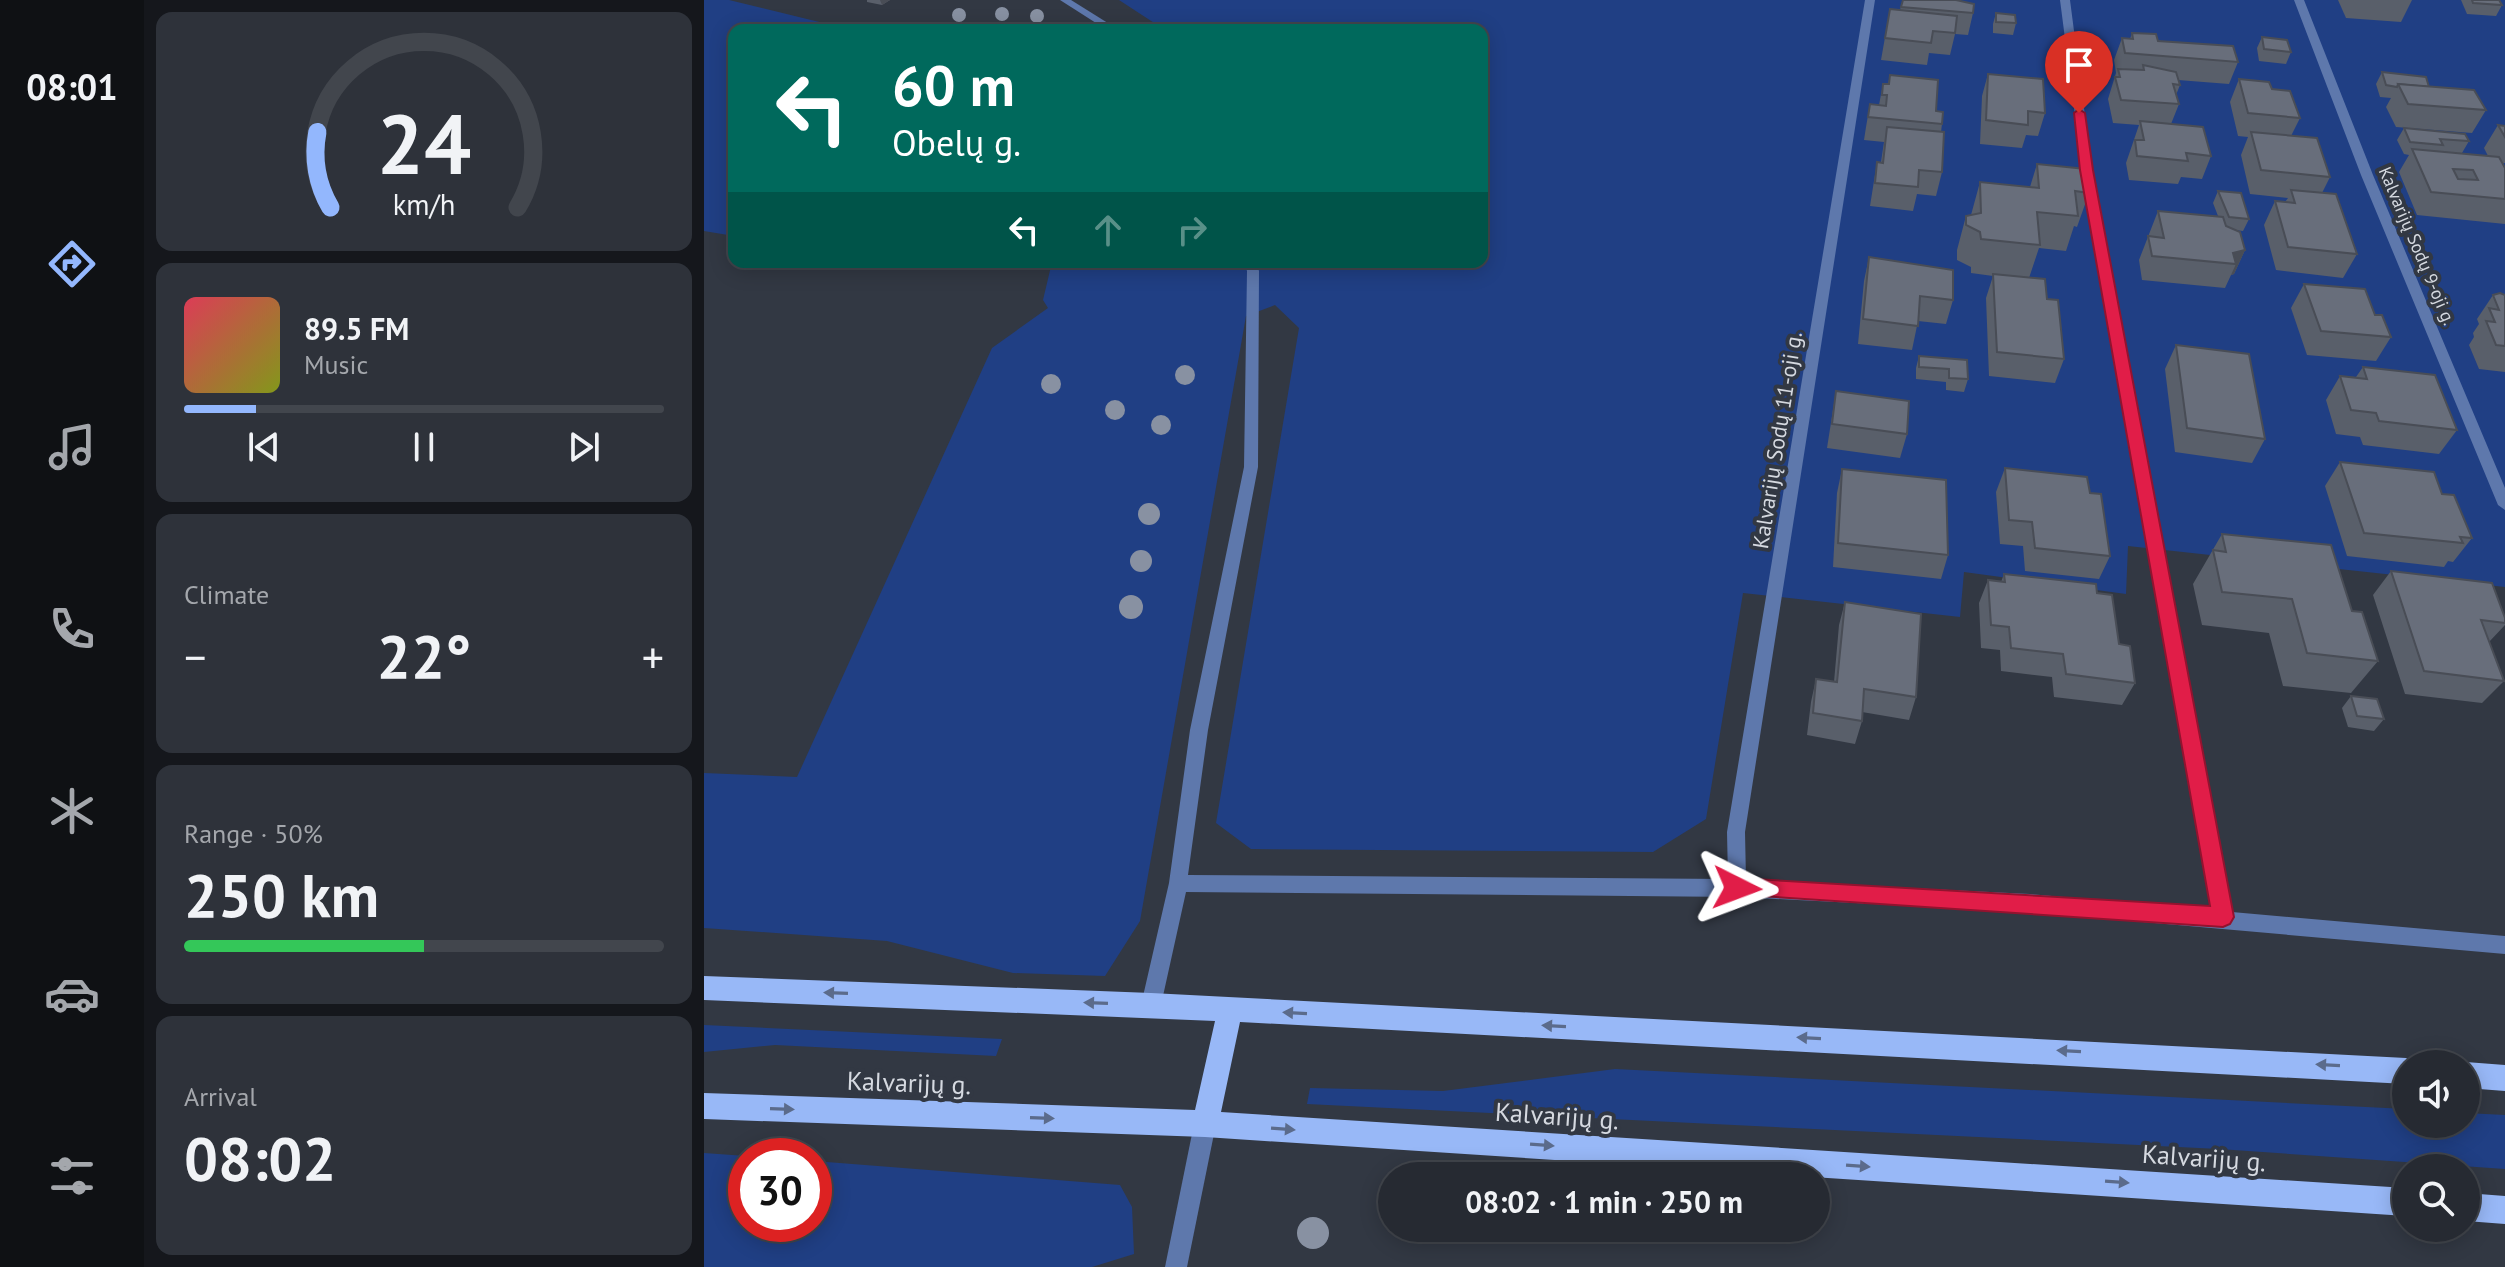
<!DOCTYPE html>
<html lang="en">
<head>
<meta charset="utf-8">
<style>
  body { margin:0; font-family:"PT Sans",sans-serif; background:#2e323a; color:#f1f3f6; height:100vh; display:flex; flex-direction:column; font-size:30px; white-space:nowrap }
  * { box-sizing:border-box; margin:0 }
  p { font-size:26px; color:#a4a7ac }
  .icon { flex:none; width:44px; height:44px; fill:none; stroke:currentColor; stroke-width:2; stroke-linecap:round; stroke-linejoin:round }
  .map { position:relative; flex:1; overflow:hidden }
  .side { display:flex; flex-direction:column; gap:12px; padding:12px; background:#15171c; width:560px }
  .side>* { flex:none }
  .top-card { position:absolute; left:24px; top:24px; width:760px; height:244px; border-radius:16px; box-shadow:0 4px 20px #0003,0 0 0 2px #42464d; background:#00695c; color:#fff; overflow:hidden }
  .fabs { position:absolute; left:1688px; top:1050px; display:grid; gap:16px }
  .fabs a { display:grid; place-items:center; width:88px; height:88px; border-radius:50%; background:#262a32; box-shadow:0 4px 20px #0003,0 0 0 2px #42464d; font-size:40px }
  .speed { position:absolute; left:24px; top:1138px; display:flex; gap:16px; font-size:40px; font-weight:700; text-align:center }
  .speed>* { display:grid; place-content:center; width:104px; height:104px; border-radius:50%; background:#262a32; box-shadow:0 4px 20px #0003,0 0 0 2px #42464d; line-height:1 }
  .speed .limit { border:12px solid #d22; background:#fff; color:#111 }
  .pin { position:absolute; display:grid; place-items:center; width:68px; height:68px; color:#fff; margin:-82px -34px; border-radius:50% 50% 50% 0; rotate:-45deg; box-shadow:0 0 8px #0007 }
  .pin .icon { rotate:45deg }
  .me { position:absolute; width:88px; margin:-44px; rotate:93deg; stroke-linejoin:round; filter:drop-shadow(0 0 6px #0008) }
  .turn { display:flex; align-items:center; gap:28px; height:168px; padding:0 32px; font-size:36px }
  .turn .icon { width:104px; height:104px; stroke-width:2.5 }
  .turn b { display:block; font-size:56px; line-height:68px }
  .lanes { display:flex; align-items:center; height:76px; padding:0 32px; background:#0003; justify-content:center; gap:40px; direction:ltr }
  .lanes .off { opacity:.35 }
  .big { font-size:60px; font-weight:700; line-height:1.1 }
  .side .card { flex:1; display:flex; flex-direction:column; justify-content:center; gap:12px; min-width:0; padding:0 28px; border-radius:16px; background:#2e323a }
  .side .dial { align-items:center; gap:0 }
  .dial svg { height:208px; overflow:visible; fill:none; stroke:#42464d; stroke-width:7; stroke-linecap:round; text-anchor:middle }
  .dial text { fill:#f1f3f6; stroke:none }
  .song { display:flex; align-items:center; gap:24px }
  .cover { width:96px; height:96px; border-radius:12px; background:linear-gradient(135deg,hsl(350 70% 55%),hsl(70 70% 35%)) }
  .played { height:8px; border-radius:4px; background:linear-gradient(90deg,#93b7fd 15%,#42464d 15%) }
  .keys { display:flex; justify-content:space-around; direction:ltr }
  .heat { display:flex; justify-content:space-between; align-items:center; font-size:44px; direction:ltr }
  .charge { height:12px; border-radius:6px; background:linear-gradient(90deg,#34c759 50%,#42464d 0) }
  .trip { position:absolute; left:674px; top:1162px; width:452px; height:80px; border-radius:40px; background:#262a32; box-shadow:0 4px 20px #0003,0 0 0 2px #42464d; font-weight:700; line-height:80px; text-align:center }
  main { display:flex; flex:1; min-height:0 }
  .tab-bar { display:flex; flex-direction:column; width:144px; justify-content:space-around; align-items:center; background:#0f1114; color:#a4a7ac }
  .tab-bar .icon { width:56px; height:56px }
  .tab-bar .active { color:#93b7fd }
  .tab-bar b { font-size:36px; color:#f1f3f6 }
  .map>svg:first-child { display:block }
</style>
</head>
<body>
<main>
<nav class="tab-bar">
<b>08:01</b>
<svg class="icon active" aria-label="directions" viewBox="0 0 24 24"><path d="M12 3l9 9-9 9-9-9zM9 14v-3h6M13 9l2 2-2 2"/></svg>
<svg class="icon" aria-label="music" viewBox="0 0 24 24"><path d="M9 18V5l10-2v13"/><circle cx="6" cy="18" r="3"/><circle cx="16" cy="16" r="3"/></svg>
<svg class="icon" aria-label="phone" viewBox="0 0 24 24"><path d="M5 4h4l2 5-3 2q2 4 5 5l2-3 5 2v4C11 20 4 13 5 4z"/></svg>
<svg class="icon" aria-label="climate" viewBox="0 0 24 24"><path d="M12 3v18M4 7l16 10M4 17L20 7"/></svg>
<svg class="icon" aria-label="car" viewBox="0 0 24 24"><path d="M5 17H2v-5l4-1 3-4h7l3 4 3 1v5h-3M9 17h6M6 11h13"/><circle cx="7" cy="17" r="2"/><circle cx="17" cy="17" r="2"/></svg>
<svg class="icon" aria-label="filters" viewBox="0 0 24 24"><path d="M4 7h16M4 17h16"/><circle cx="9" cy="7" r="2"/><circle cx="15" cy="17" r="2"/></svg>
</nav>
<section class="side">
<div class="card dial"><svg viewBox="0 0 100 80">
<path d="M14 69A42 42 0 1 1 86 69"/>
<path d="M14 69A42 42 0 0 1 9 40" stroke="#93b7fd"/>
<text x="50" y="56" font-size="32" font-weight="700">24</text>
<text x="50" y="72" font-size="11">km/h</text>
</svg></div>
<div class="card">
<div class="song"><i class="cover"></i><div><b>89.5 FM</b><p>Music</p></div></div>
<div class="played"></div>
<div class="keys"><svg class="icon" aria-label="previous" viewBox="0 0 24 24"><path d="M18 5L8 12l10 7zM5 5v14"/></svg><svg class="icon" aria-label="pause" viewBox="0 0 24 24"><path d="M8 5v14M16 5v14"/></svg><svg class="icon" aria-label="next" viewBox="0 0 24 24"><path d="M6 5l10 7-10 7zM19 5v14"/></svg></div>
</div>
<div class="card"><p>Climate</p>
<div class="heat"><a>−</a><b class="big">22°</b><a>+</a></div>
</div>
<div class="card"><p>Range · 50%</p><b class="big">250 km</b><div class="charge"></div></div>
<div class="card"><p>Arrival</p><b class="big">08:02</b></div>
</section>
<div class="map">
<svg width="1801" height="1267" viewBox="0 0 1801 1267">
  <rect width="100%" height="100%" fill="#323843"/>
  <!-- green -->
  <g fill="#203f84">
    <path d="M0,0h25l123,30h-118v206l-30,-5z"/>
    <path d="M415,0h1386v587l-377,-41 -2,48 -162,-22 -4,45 -217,-24 -37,226 -53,33 -402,-3 -35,-26 83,-495 -24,-23 -29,11 -106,605 -35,55 -92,-3 -126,-32 -183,-13v-155l93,4 195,-429 56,-40 -5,-8 9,-38h430v-232h-317z"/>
    <path d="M0,1025l298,14 -6,17 -221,-11 -71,7z"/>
    <path d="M911,1069l791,40v15h60v-11l39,2v54l-286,-20 -912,-45 3,-16 133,3z"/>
    <path d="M0,1153l42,3v68h68v-63l306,24 12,22 2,47 -42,13h-388z"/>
  </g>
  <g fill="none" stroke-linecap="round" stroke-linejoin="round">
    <!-- minor -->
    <g fill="#5e78ac" fill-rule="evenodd">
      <path d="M356,0h11l48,30h-12z"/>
      <path d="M1161,0h10l-130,832 1,48 284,14 182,16 -130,-740 -22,-170h10l22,170 140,742 273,24v18l-475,-42 -293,-15 -551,-5 -25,113 -3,7 -7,3 -7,-3 -3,-7 28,-122 21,-153 54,-263 3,-196 -3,-9h12l3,9 -1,196 -50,263 -20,145 540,4 -1,-47z"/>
      <path d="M1590,0h10l69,175 132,313v22l-7,-5 -137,-330z"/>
      <path d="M501,1113l8,3 3,8 -29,143h-22l29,-143 3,-8z"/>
    </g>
    <!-- primary -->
    <g fill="#98b8f7" fill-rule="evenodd">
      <path d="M0,976l447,17 1255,65 10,6h-10v20l-1166,-62 -19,90 1185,76v28l-1201,-79 -501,-18v-26l491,17 20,-89 -511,-21z"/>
      <path d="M1762,1062l39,3v26l-39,-3v-24h-5z"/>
      <path d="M1762,1193l39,3v28l-39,-3z"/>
    </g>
  </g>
  <!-- trees -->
  <g fill="#8891a2">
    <circle cx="298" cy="14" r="7"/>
    <circle cx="255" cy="15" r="7"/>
    <circle cx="333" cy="16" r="7"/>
    <circle cx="481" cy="375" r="10"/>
    <circle cx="347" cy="384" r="10"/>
    <circle cx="411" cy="410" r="10"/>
    <circle cx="457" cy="425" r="10"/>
    <circle cx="445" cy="514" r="11"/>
    <circle cx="437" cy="561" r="11"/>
    <circle cx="427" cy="607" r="12"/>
    <circle cx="609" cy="1233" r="16"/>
  </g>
  <!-- wall -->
  <g fill="#595f6a">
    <path d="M163,0h23l-8,5 -15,-3z"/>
    <path d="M1199,0l70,13 -5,22 -13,-1 -5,21 -21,-2 -2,12 -46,-5 9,-51 10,1z"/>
    <path d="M1634,0h74l-11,22 -55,-4z"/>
    <path d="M1757,0h38l3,5 -6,11 -29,-2z"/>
    <path d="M1292,13l20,10 -3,12 -20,-2v-9z"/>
    <path d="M1428,33l106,29 -9,22 -51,-4 2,5 -4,10 3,9 -8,20 40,32 -9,23 -21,-2 -3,7 -49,-4 -3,-17 13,-38 -26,-2 -5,-24 8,-26 -2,-13 8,-22 8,1z"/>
    <path d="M1558,37l29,15 -5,12 -27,-3 -2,-13z"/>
    <path d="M1678,72l47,15 57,23 -14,23 -76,-6 -10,-20 5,-9 -11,-1 -4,-13z"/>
    <path d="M1284,74l57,39 -7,23 -12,-1 -4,13 -42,-4 2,-48z"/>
    <path d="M1186,75l46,36 6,13 -1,8 1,40 -6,24 -19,-2 -4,17 -43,-5 7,-44h4l3,-20 -20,-2 2,-13 4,-23 9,1 4,-21h5z"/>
    <path d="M1535,79l61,39 -9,18 39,41 -8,16 35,61 -14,24 -67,-8 -12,-45 11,-24 10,1 3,-4 -38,-4 -9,-39 7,-18 -10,-1 -8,-34z"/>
    <path d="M1794,125l7,1v37h-2l2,5v56l-88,-9 -18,-43 10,-17 -5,-1 -7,-14 7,-12 65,13 -7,12 26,3 -4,-8z"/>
    <path d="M1333,164l52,29 -12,34 -3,-1 -8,25 -27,-3 -10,30 18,21 17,60 -9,24 -66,-7 -3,-78 7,-22 -22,-3v-6l-14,-7v-10l9,-34 5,-1 9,-33 50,5z"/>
    <path d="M1514,191l31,28 -6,12 -8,-1 10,20 -11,24 -3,1 -6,13 -83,-8 -3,-20 19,-49 60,5 -5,-13z"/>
    <path d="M1165,257l84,43 -7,24 -28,-3 -6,29 -54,-6 6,-63z"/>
    <path d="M1600,284l87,53 -15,24 -69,-6 -16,-47z"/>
    <path d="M1789,295h12v77l-26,-3 -10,-24 5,-8 -1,-4 6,-9 -2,-5z"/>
    <path d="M1472,345l89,94 -13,24 -77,-11 -10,-83z"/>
    <path d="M1215,356l48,4 1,19 -4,13 -18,-2v-8l-30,-3v-11z"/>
    <path d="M1659,367l94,63 -18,24 -76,-9 -3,-8 -24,-3 -10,-34 14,-24 16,1z"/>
    <path d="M1132,391l71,43 -7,24 -73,-10z"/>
    <path d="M1636,462l102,32 30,44 -19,24 -5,-1 -4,6 -97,-11 -22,-70z"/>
    <path d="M1301,468l85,25 20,63 -11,23 -74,-8 -2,-25 -23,-2 -4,-52z"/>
    <path d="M1138,469l106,86 -7,24 -108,-12 4,-74z"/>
    <path d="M1518,534l130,77 26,50 -27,32 -68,-7 -14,-53 -67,-8 -9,-41z"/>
    <path d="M1687,571l114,47v7l-16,17 15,39 -22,22 -77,-9 -32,-99z"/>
    <path d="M1300,574l93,19 38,90 -13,22 -68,-8 -2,-20 -51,-6 -1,-21 -19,-2 -2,-45 9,-23 13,2z"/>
    <path d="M1141,602l71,95 -7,23 -47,-8v9l-7,23 -48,-9 4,-33 5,-23 18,3 5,-57z"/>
    <path d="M1647,696l33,23 -10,12 -26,-4 -6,-19z"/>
  </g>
  <!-- shaded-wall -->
  <g fill="#494d56">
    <path d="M176,0h10l-8,5z"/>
    <path d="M1541,250l-11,24 -3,1 5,-11 -3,-11z"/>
  </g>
  <!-- building -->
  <g fill="#686e7b" stroke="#494d56" stroke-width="2" fill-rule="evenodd">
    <path d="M1199,0h53l18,4 -1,9 -72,-6z"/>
    <path d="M1768,0h27l3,5 -29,-2z"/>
    <path d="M1186,9l67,7 -2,17 -22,-2 -2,12 -46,-5z"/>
    <path d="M1292,13l19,2 1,8 -20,-1z"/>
    <path d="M1428,33l24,1 2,7 75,5 5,16 -113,-9 -3,-15 11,1z"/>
    <path d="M1558,37l25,3 4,12 -27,-3z"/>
    <path d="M1439,65l33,7 4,13 -7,-1 6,20 -58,-4 -6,-23h5l-2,-8 26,1z"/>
    <path d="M1678,72l44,5 3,10 -31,-3 -1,3 -11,-2z"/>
    <path d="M1284,74l55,5 2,34 -17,-2v14l-42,-5z"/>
    <path d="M1186,75l48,5 -2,31 7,1 -1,12 -74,-7 2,-13 16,2 1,-11h-5l1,-11h6z"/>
    <path d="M1535,79l30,3 3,7 18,2 10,27 -52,-5z"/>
    <path d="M1694,84l76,6 12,20 -78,-6z"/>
    <path d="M1436,121l63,6 8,29 -25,-3 2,8 -51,-5 -2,-16h9z"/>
    <path d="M1794,125l7,1v11z"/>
    <path d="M1183,127l57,5 -2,40 -23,-2 -1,17 -43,-4 2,-21 6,1z"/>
    <path d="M1700,128l61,6 4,7 -29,-2 3,6 -33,-3z"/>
    <path d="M1547,132l66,6 13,39 -69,-7z"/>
    <path d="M1708,149l87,8 6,11v31l-74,-7zM1749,169l20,1 5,10 -20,-1z"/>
    <path d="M1333,164l49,5 3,24 -14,-2 3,25 -41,-4 3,33 -59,-6 -1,-7 -14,-7v-9l15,-3 -1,-31 59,6z"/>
    <path d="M1587,190l45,4 21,60 -69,-7 -13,-46 20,2z"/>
    <path d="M1514,191l23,2 8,26 -20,-2z"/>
    <path d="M1454,211l65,6 3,9 14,6 5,18 -12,3 3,11 -84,-8 -4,-20 16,2z"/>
    <path d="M1165,257l84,13v30l-33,-4 -2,30 -55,-7z"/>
    <path d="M1289,274l52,5 2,20 11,1 6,59 -67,-7z"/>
    <path d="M1600,284l61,5 10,26h7l9,22 -70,-6z"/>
    <path d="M1796,293l5,2v51l-9,-1 -10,-24 9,1 -6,-14 10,2 -6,-15z"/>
    <path d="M1472,345l73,9 16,85 -78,-11z"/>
    <path d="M1215,356l48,4 1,19 -19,-1v-9l-30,-2z"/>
    <path d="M1659,367l72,8 22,55 -78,-9 -3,-8 -25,-3 -11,-34 27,3z"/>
    <path d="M1132,391l73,10 -2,33 -75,-10z"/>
    <path d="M1636,462l94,10 8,22 12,1 18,43 -12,-1 3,6 -99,-10z"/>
    <path d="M1301,468l82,9 3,16 11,1 9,62 -75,-8 -3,-26 -23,-2z"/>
    <path d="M1138,469l104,11 2,75 -110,-12z"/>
    <path d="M1518,534l109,11 21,66 10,1 16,49 -71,-8 -15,-54 -70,-7 -9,-42 13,2z"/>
    <path d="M1687,571l101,12 13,35v5l-24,-3 23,61 -80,-10z"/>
    <path d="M1300,574l92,10 1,9 15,2 7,49 11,2 5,37 -69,-9 -3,-20 -52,-6 -2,-21 -18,-2 -3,-45 17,2z"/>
    <path d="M1141,602l76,12 -5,83 -52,-8 -2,32 -49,-8 3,-34 21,3z"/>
    <path d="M1647,696l26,3 7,20 -27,-3z"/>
  </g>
  <!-- one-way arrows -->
  <defs><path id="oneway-solid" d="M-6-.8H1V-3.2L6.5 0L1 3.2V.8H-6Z" transform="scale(2)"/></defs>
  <g fill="#5b6b8b">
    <use href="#oneway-solid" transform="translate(132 993) rotate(-178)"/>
    <use href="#oneway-solid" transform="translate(392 1003) rotate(-178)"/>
    <use href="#oneway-solid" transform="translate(591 1013) rotate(-177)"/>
    <use href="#oneway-solid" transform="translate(850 1026) rotate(-177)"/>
    <use href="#oneway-solid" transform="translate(1105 1038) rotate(-177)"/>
    <use href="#oneway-solid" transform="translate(1365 1051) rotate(-177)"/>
    <use href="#oneway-solid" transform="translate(1624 1065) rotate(-177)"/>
    <use href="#oneway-solid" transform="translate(78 1109) rotate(2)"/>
    <use href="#oneway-solid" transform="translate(338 1118) rotate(2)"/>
    <use href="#oneway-solid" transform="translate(579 1129) rotate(4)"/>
    <use href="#oneway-solid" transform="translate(838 1145) rotate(4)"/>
    <use href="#oneway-solid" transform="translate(1154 1166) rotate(4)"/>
    <use href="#oneway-solid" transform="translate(1413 1182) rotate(4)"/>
  </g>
  <!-- route -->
  <path fill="#e11d48" stroke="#92132f" stroke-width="2" d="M1375,109l6,4 8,57 141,747 -4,7 -7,3 -493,-33 -3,-6 3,-7 7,-3 473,28 -130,-736 -6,-57z"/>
  <g text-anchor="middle" stroke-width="8" stroke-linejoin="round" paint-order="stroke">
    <!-- far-street labels -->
    <g font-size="18" fill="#d5d9e0" stroke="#323843">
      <text transform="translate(1713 246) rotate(67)" y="6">Kalvarijų Sodų 9-oji g.</text>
    </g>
    <!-- street labels -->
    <g font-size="22" fill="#d5d9e0" stroke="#323843">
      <text transform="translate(1073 440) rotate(-81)" y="8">Kalvarijų Sodų 11-oji g.</text>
    </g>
    <!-- near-street labels -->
    <g font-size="26" fill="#d5d9e0" stroke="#323843">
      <text transform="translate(205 1083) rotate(2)" y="9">Kalvarijų g.</text>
      <text transform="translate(853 1116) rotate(4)" y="9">Kalvarijų g.</text>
      <text transform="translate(1500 1158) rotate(4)" y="9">Kalvarijų g.</text>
    </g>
  </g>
</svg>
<div class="fabs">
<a><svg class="icon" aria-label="sound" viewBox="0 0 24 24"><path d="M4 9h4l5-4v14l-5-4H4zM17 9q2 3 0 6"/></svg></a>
<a><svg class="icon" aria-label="search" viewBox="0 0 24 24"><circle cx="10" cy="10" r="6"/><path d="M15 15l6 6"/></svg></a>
</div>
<div class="speed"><div class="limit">30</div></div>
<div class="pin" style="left:1375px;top:113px;background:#d93025"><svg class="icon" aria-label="arrive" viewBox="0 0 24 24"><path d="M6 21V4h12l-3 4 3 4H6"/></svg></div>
<svg class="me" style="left:1033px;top:888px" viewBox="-20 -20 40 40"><path d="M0-17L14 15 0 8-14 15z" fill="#e11d48" stroke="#fff" stroke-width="4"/></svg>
<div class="trip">08:02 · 1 min · 250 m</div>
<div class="top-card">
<div class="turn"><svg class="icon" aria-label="left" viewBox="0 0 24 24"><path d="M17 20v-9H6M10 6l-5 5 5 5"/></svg><div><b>60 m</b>Obelų g.</div></div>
<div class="lanes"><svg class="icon" aria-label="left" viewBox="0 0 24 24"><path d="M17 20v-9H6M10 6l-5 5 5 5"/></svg><svg class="icon off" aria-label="ahead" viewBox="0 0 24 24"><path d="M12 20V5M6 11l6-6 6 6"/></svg><svg class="icon off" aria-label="right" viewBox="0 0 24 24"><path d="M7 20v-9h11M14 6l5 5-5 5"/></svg></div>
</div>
</div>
</main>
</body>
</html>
